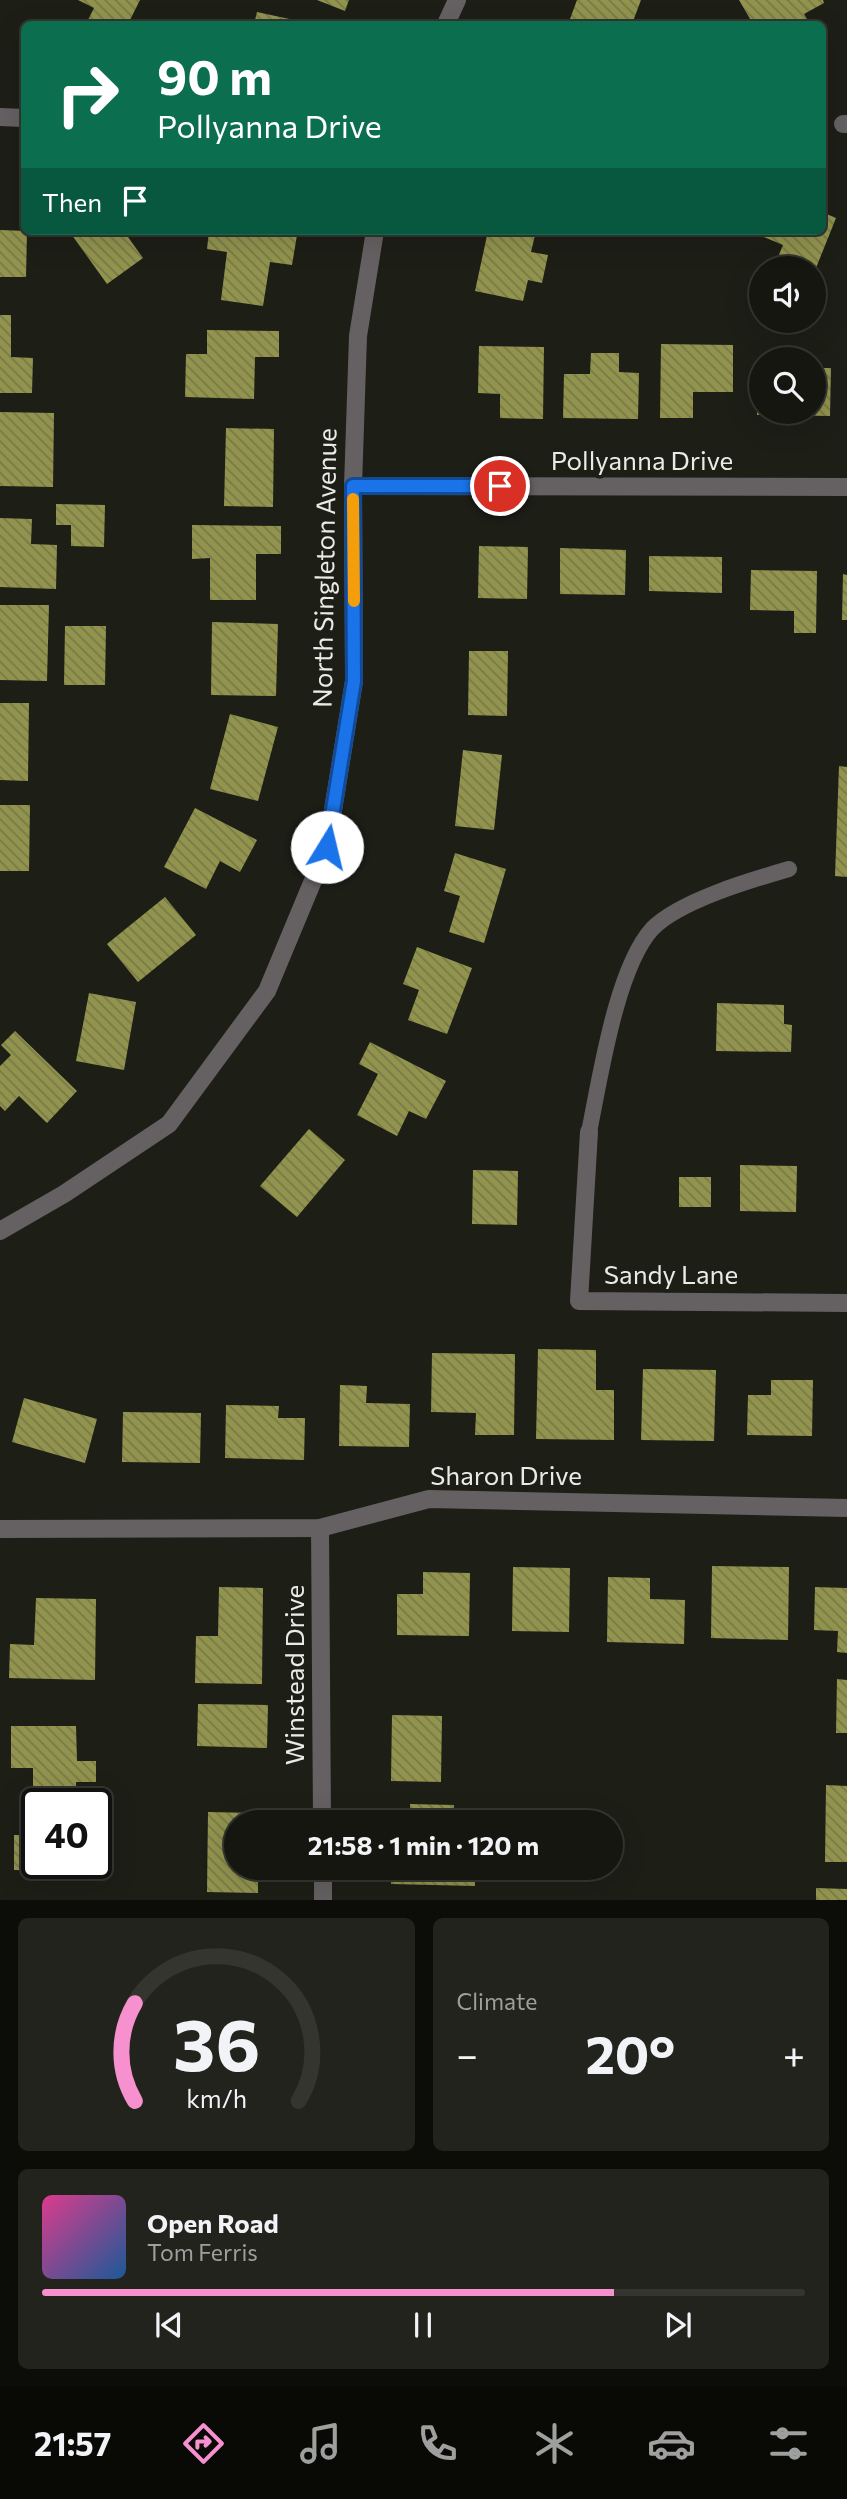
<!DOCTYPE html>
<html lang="en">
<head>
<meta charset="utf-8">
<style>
  body { margin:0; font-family:Commissioner,sans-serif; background:#23231e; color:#f1f3f6; height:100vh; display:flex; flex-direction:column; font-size:26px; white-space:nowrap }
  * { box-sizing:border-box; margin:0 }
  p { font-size:23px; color:#9e9f9f }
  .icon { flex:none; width:38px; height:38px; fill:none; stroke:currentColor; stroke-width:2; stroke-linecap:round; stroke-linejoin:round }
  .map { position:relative; height:1900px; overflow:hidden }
  .drawer { display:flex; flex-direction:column; gap:18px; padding:18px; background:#0c0c09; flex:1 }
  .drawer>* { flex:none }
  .banner { position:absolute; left:21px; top:21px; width:805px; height:214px; border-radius:10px; box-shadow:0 7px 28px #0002,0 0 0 2px #353530; background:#0b6e4f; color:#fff; overflow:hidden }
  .tools { position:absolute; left:749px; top:256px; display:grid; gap:14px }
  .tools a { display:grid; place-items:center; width:77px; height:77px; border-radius:50%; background:#161610; box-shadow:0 7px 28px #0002,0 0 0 2px #353530; font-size:35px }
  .speed { position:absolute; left:21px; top:1788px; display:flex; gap:14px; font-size:35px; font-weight:700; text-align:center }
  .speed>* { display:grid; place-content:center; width:91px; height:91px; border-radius:50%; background:#161610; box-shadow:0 7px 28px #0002,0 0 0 2px #353530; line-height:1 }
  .speed .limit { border:4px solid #111; border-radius:10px; background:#fff; color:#111 }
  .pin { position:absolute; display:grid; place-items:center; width:60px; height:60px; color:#fff; margin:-30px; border:4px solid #fff; border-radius:50%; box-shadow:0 2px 7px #0007 }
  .me { position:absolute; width:77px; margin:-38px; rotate:9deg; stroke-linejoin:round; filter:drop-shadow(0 0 5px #0008) }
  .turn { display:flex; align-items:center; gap:24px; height:147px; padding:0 21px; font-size:32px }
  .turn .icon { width:91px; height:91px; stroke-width:2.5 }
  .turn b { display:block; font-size:49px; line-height:60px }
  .then { display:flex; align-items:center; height:66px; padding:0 21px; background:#0003; gap:14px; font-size:26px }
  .big { font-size:52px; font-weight:700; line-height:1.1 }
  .drawer .card { flex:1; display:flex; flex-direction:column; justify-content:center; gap:10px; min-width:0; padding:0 24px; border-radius:10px; background:#23231e }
  .drawer .dial { align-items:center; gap:0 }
  .dial svg { height:182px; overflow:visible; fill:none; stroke:#353530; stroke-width:7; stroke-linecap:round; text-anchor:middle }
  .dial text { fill:#f1f3f6; stroke:none }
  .song { display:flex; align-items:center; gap:21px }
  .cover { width:84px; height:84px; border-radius:10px; background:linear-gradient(135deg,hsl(330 70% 55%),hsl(210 70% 35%)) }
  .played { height:7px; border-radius:4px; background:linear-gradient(90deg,#f690cf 75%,#353530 75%) }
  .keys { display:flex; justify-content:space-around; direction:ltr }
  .heat { display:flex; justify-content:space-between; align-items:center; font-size:38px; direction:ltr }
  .drawer .tiles { flex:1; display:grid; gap:18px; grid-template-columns:1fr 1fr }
  .card:last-child { grid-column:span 2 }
  .trip { position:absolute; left:224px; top:1810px; width:399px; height:70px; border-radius:35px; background:#161610; box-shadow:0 7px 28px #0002,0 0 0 2px #353530; font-weight:700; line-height:70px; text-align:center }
  .menu { display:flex; height:112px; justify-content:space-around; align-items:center; background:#090906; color:#9e9f9f }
  .menu .icon { width:49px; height:49px }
  .menu .current { color:#f690cf }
  .menu b { font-size:32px; color:#f1f3f6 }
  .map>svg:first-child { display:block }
</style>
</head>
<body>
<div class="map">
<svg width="847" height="1901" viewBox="0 0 847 1901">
  <defs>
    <pattern id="building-back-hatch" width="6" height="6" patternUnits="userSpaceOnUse" patternTransform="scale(1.75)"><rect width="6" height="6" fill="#92944d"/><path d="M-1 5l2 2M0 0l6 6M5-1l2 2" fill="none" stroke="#77794a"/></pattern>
  </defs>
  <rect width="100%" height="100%" fill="#1d1e16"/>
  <!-- building -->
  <g fill="url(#building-back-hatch)">
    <path d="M78,0h62l-12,24h-42l8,-16z"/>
    <path d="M317,0h32l-4,11z"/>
    <path d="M577,0h64l-9,24h-47l-15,-5z"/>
    <path d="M739,0h84l1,3 -20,11 6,10h-57z"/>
    <path d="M257,12l51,11 -1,1h-53z"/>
    <path d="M822,212l14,6 -20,50h-12l-26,-11 5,-12 -34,-14h73z"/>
    <path d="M0,230l27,1 -1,46h-26z"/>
    <path d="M69,231h67l-8,6 15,21 -36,26z"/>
    <path d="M209,231h62l26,4 -5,30 -22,-3 -7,44 -42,-6 6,-48 -20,-3z"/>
    <path d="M488,231h48l-5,21 17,3 -6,28 -14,-3 -5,21 -48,-10z"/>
    <path d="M0,315h11v42l22,1 -1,35h-32z"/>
    <path d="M207,330l72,1v26h-24l-1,42 -69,-2 1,-43h21z"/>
    <path d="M661,344l72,1v47h-40v26h-33z"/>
    <path d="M479,346l65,1 -1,72 -43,-1v-24l-22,-1z"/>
    <path d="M591,353h28v19l20,1 -1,46 -75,-1 1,-44h26z"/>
    <path d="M758,367h3v44h53v-43h17l-1,48 -73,-1z"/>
    <path d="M0,412l54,1 -1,74 -53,-1z"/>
    <path d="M226,428l48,1 -1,78 -49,-1z"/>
    <path d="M56,504l49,1 -1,42 -33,-1v-21h-15z"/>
    <path d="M0,518l32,1 -1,25 26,1 -1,44 -56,-2z"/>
    <path d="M192,525l89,1v28h-25v46h-46v-42l-18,1z"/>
    <path d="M479,546l49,1 -1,52 -49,-1z"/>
    <path d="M560,548l66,2 -1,45 -65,-1z"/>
    <path d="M649,556l73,1v36l-73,-2z"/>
    <path d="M751,570l66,1 -1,62h-22v-22l-44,-1z"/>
    <path d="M843,574l4,1v45h-5z"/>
    <path d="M0,605h49l-2,76 -47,-1z"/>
    <path d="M212,622l66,2 -2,72 -65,-1z"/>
    <path d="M65,626h41l-1,59h-41z"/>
    <path d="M469,651h39l-1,65 -39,-1z"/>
    <path d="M0,703h29l-1,78 -28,-1z"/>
    <path d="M230,714l48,13 -20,74 -48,-12z"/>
    <path d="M463,750l39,5 -8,75 -39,-4z"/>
    <path d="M839,766l8,1v110l-12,-1z"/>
    <path d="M0,805h30l-1,66h-29z"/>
    <path d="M195,808l62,32 -17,32 -20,-11 -14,28 -42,-22z"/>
    <path d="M455,853l51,16 -22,74 -35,-11 11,-36 -16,-5z"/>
    <path d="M165,897l31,38 -58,47 -31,-38z"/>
    <path d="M417,947l55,21 -25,66 -39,-14 11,-30 -16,-6z"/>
    <path d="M89,993l47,9 -12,68 -48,-9z"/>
    <path d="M717,1003l67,2v19l8,1 -1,27 -75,-1z"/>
    <path d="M15,1031l62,60 -30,32 -28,-27 -14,15 -5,-5v-40l11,-11 -10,-10z"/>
    <path d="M370,1042l76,39 -20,38 -17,-8 -12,25 -40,-21 21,-41 -19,-10z"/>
    <path d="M309,1129l36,31 -48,57 -37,-31z"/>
    <path d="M740,1165l57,1 -1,46 -56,-1z"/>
    <path d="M473,1170l45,1 -1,54 -45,-1z"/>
    <rect x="679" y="1177" width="32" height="30"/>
    <path d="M538,1349l58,1v40h18v50l-78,-1z"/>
    <path d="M432,1353l83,1 -1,81h-39l1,-22 -45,-1z"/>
    <path d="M643,1369l73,1 -2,71 -73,-1z"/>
    <path d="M771,1380h42l-1,56 -65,-1 1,-40h23z"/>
    <path d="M340,1385l27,1 -1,17 44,1 -1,43 -70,-1z"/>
    <path d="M24,1398l73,21 -12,44 -73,-21z"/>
    <path d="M226,1405l53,1 -1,12h27l-1,42 -79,-2z"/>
    <path d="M123,1412l78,1 -1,50 -78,-1z"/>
    <path d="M712,1566l77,1 -1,73 -77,-2z"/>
    <path d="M513,1567l57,1 -1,64 -57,-1z"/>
    <path d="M423,1572l47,1 -1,63 -72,-1v-41h26z"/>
    <path d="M608,1577l42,1v21l35,1 -1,44 -77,-2z"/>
    <path d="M219,1587l44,1 -1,96 -67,-1 1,-47h22z"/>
    <path d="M815,1587l32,1v65l-10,-1 1,-21 -24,-1z"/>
    <path d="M36,1598l60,1 -1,81 -86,-2 1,-34 24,1z"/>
    <path d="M837,1679l10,1v53h-11z"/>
    <path d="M198,1704l70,1 -1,43 -70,-2z"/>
    <path d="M392,1715l50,1 -1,66 -50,-1z"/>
    <path d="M11,1726h65l1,35h19v21h-20v22h-39v5h-4v-41h-22z"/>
    <path d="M826,1785l21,1v76h-22z"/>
    <path d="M410,1804l44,1v17h-44z"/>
    <path d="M208,1812l51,1v9h-23v45h22v26l-51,-1z"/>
    <path d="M14,1835h23v29h36v7l-59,-1z"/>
    <path d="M391,1867h84v19l-84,-2z"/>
    <path d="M816,1888l31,1v12h-31z"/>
  </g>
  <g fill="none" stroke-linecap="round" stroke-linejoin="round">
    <!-- service -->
    <path stroke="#656163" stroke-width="16" d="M589,1132c11,-53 27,-163 63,-203 27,-28 99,-49 137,-60"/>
    <!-- minor -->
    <g stroke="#656163" stroke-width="18">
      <path d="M0,117l24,1"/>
      <path d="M843,124h4"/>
      <path d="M353,486l494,1"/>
      <path d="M589,1132l-10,169 268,2"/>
      <path d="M320,1528l2,294"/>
      <path d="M0,1529l320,-1 109,-29 418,9"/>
      <path d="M323,1867v34"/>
    </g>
    <!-- tertiary -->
    <g stroke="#656163" stroke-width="18">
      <path d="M446,24l11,-24"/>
      <path d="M0,1231l64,-37 105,-70 98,-133 60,-144 27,-166 -1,-195 5,-150 17,-105"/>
    </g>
  </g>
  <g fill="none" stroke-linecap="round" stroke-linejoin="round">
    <defs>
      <path id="route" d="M327,847l27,-166 -1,-195h147"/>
    </defs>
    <!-- route casing -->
    <use href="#route" stroke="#114b97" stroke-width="18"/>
    <!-- route -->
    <use href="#route" stroke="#1a73e8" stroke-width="12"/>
    <!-- slow -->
    <path stroke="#f59e0b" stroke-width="12" d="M353,499l1,102"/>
  </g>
  <g text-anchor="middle" stroke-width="7" stroke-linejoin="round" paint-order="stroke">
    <!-- street labels -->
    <g font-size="26" fill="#ebebe5" stroke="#1d1e16">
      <text x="642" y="470">Pollyanna Drive</text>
      <text transform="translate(325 568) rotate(-89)" y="9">North Singleton Avenue</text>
      <text x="671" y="1284">Sandy Lane</text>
      <text x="506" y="1485">Sharon Drive</text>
      <text transform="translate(295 1675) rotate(-90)" y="9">Winstead Drive</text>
    </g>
  </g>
</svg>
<div class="tools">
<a><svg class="icon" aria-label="sound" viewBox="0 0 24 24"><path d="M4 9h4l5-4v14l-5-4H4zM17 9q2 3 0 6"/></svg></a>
<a><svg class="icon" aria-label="search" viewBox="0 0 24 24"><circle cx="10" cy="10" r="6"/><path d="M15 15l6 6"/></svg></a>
</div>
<div class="speed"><div class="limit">40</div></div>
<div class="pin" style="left:500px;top:486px;background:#d93025"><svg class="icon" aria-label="arrive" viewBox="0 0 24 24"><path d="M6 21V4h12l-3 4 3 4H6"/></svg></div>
<svg class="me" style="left:327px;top:847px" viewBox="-20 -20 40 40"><circle r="19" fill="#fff"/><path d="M0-13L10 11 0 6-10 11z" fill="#1a73e8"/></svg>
<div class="trip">21:58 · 1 min · 120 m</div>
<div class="banner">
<div class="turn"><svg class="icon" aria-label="right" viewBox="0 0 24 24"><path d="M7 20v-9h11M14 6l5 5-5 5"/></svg><div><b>90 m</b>Pollyanna Drive</div></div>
<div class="then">Then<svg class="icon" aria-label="arrive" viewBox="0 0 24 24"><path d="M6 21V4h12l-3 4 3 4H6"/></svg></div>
</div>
</div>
<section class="drawer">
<div class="tiles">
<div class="card dial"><svg viewBox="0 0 100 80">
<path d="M14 69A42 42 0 1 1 86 69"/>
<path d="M14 69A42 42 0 0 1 14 26" stroke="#f690cf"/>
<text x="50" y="56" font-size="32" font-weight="700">36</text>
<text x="50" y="72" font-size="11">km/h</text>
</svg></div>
<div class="card"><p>Climate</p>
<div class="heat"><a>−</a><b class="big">20°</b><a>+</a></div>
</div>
<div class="card">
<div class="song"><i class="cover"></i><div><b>Open Road</b><p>Tom Ferris</p></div></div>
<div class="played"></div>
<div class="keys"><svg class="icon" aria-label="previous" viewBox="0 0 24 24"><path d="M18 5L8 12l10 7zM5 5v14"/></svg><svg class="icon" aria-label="pause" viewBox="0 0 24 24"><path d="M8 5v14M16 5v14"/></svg><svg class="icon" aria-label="next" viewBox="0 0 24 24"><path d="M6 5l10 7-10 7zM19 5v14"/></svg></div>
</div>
</div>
</section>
<nav class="menu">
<b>21:57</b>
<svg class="icon current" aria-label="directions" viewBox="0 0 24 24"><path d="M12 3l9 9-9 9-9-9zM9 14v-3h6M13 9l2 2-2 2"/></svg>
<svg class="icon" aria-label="music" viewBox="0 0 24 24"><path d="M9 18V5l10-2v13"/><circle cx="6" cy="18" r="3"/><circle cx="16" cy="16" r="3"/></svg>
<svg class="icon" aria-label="phone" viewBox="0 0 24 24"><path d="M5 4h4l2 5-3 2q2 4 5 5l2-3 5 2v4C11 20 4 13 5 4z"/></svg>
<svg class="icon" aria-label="climate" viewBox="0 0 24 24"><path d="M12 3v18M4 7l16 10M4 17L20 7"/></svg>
<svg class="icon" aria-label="car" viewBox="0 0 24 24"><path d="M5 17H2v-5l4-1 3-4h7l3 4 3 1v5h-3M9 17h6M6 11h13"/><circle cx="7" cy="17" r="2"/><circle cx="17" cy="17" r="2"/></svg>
<svg class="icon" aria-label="filters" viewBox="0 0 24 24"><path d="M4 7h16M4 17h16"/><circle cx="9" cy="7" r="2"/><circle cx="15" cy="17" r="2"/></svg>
</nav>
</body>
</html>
